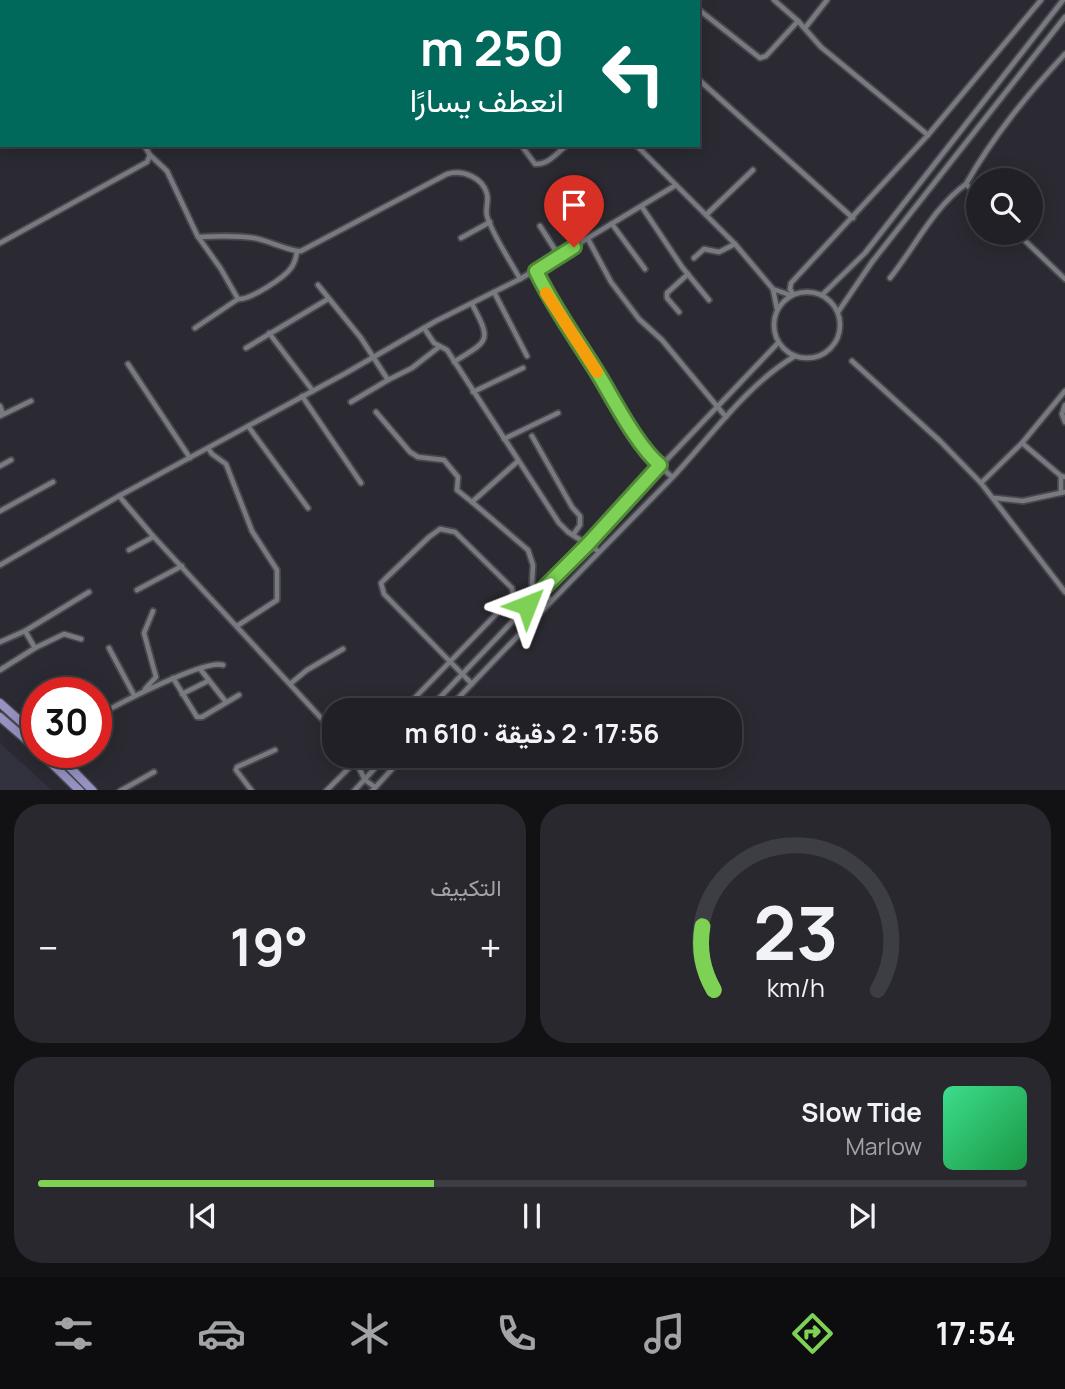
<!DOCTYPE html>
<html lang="ar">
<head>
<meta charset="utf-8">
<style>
  body { margin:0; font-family:Manrope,Vazirmatn,sans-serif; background:#28282e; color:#f1f3f6; direction:rtl; height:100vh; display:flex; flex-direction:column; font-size:26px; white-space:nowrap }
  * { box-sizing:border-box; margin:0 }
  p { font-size:23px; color:#a2a3a7 }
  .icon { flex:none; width:38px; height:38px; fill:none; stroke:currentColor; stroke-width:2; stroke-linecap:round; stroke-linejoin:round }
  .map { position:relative; height:790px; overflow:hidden; direction:ltr }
  .sheet { display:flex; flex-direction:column; gap:14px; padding:14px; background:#121215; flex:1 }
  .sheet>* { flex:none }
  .top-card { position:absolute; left:0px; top:0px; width:700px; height:147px; box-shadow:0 4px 18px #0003,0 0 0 2px #3d3e43; direction:rtl; background:#00695c; color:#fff; overflow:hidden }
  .tools { position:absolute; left:966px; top:168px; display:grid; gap:14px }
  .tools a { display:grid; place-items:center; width:77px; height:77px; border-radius:50%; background:#202026; box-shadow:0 4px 18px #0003,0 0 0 2px #3d3e43; font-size:35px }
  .speed { position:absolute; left:21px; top:677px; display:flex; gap:14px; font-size:35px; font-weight:700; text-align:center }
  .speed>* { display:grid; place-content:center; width:91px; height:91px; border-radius:50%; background:#202026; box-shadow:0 4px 18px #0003,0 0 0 2px #3d3e43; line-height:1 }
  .speed .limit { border:10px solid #d22; background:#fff; color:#111 }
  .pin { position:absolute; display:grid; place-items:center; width:60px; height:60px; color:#fff; margin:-72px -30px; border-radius:50% 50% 50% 0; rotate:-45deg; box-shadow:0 0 7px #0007 }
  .pin .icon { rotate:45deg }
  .me { position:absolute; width:77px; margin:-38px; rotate:45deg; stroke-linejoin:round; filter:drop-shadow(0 0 5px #0008) }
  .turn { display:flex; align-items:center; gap:24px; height:147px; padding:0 21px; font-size:32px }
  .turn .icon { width:91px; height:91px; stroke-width:2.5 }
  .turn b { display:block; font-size:49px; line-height:60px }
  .big { font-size:52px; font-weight:700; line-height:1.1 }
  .sheet .tile { flex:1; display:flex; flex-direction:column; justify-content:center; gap:10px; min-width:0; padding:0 24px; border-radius:28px; background:#28282e }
  .sheet .dial { align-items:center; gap:0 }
  .dial svg { height:182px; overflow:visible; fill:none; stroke:#3d3e43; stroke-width:7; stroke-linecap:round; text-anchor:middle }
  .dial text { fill:#f1f3f6; stroke:none }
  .song { display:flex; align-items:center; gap:21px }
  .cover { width:84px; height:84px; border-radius:10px; background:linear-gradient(135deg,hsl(150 70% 55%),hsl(140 70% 35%)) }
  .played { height:7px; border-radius:4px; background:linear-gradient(90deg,#7dd154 40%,#3d3e43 40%) }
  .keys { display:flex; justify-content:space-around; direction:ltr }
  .heat { display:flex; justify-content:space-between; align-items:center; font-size:38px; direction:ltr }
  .sheet .tiles { flex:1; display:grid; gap:14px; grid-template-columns:1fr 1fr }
  .tile:last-child { grid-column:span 2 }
  .trip { position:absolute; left:322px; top:698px; width:420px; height:70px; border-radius:28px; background:#202026; box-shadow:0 4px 18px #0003,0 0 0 2px #3d3e43; font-weight:700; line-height:70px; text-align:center; direction:rtl }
  .tab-bar { display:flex; height:112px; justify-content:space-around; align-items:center; background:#0d0d0f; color:#a2a3a7 }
  .tab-bar .icon { width:49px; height:49px }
  .tab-bar .selected { color:#7dd154 }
  .tab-bar b { font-size:32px; color:#f1f3f6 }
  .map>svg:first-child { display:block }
</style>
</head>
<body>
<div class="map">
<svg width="1065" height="791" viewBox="0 0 1065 791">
  <rect width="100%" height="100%" fill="#2b2a32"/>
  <!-- built -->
  <path fill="#32323f" d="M0,743l47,43 4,4h-51z"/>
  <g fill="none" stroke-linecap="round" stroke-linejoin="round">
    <defs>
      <g id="minor">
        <path d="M17,0l1,2"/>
        <path d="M688,0l2,2"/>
        <path d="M774,0l24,21 23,26 107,88"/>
        <path d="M483,2l3,-2"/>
        <path d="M693,2l1,-2"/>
        <path d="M698,9l62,49 6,-2 32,-35"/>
        <path d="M805,28l22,-28"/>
        <path d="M0,42l2,-1"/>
        <path d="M0,61l2,-1"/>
        <path d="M698,79l155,139"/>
        <path d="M521,145l14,19c13,1 22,-11 32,-19"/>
        <path d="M636,145l99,99 38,45 4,20"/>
        <path d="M150,155l17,16 31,66c19,-1 37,-2 56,1 13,2 37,14 47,13l146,-77c16,-5 36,4 40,20 2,7 -2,15 0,22 5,18 24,46 33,63"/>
        <path d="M978,196l-12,-12c28,-49 61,-89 99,-130"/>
        <path d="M642,207l40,60 27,33"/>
        <path d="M706,215l47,-45"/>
        <path d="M612,224l33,45"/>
        <path d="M540,226l19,30"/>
        <path d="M1017,233l48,46"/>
        <path d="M461,238l29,-16"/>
        <path d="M588,239l23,43 28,37 23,21 64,77"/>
        <path d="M0,243l147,-81 3,-7 -6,-10"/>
        <path d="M694,258l10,-9 15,3 16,-8"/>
        <path d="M535,271l15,31 40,58 46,77 13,19 23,21"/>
        <path d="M890,278c25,-31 43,-70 76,-94"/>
        <path d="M318,285l43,53 27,42 24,-12 27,-21"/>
        <path d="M773,289l17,6"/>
        <circle cx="807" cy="325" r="33"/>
        <path d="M494,292l33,64"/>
        <path d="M793,294l-3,-5 1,-6 137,-148 113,-135"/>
        <path d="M822,295l43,-42 198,-253"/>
        <path d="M238,299c12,1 46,-21 53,-31 4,-5 5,-11 6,-16"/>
        <path d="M679,312l-12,-14v-5l21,-19"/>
        <path d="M838,312l34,-50 193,-245"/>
        <path d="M195,328l43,-29 -17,-30 -22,-31"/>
        <path d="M424,328l10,15 13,7 112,173 9,9 30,19"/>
        <path d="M269,333l44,58"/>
        <path d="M246,348l82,-49"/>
        <path d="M852,361l88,80 41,42 84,109"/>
        <path d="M454,362c35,-22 38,-20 18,-58"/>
        <path d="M128,364l62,94"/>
        <path d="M473,392l50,-24"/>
        <path d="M302,396l59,87"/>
        <path d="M351,402l37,-22"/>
        <path d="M1065,405l-3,9 3,8"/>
        <path d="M0,406l3,8"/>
        <path d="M376,412l34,40 8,5 26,3 14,17 -1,13 15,12"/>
        <path d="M0,416l31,-15"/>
        <path d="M248,426l60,82"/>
        <path d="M532,436l40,71 8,9v9l-7,10"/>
        <path d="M504,439l54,-26"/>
        <path d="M1022,443l39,33 4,1"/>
        <path d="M208,448l4,6 14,10 26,67 25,39v30l-40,26"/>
        <path d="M518,461l-46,41 56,48 5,15 -1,19 19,16"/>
        <path d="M0,466l11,-6"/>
        <path d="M1061,476v17"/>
        <path d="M981,483l41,-40 43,-52"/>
        <path d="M119,496l34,40 181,196"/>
        <path d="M995,498l28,3 42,-9"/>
        <path d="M0,511l53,-29"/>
        <path d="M129,550l24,-13"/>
        <path d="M0,565l119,-69 227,-123 90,-52 84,-42 156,-94"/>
        <path d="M137,590l45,-24"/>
        <path d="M25,631l10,17"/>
        <path d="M0,642l25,-11 64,-39"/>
        <path d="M109,648l25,47"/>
        <path d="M0,670l35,-22 29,-14 17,5"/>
        <path d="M201,670l25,32"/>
        <path d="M173,678l24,39h5l37,-22"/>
        <path d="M290,684l17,-14 36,-21"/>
        <path d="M145,689l11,-12 -12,-44 9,-22"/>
        <path d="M182,694l26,-13"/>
        <path d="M403,710l103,-106 7,-10 -1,-6 -57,-56 -15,-3 -11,8 -44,42 -4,4 3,11 88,90"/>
        <path d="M428,710l350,-367"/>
        <path d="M447,710c73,-77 148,-154 223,-230 39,-41 76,-95 125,-124"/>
        <path d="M96,717c20,-12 108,-58 127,-52"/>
        <path d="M353,756l12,24 10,7"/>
        <path d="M120,791l34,-19"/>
        <path d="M252,791l-16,-21 1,-3 38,-17"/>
        <path d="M326,791l35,-35"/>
        <path d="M354,791l32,-35"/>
        <path d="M372,791l32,-35"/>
      </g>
      <g id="primary">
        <path d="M0,703l37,33"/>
        <path d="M0,717l37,32"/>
        <path d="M40,752l40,39"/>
        <path d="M55,752l38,39"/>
      </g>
    </defs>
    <!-- minor casing -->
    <use href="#minor" stroke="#47474e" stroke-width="8"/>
    <!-- primary casing -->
    <use href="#primary" stroke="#47474e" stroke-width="11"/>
    <!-- minor -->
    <use href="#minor" stroke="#797982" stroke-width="4.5"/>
    <!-- primary -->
    <use href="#primary" stroke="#9693c3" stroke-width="8"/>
  </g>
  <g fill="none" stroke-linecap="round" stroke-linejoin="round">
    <defs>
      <path id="route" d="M527,605l61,-61 72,-79c-23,-19 -47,-67 -63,-93 -21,-34 -44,-65 -61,-101l38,-24"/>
    </defs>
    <!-- route casing -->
    <use href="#route" stroke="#518837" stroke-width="18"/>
    <!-- route -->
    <use href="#route" stroke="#7dd154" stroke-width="12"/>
    <!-- slow -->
    <path stroke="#f59e0b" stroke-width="12" d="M546,293l51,79"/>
  </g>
</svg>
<div class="tools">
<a><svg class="icon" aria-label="search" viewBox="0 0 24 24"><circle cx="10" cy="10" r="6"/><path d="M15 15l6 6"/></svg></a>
</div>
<div class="speed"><div class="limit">30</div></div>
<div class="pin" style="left:574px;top:247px;background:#d93025"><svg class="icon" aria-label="arrive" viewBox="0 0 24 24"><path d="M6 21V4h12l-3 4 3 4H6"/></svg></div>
<svg class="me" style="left:527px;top:605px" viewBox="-20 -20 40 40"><path d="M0-17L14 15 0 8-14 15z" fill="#7dd154" stroke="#fff" stroke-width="4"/></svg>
<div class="trip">17:56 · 2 دقيقة · 610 m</div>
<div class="top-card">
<div class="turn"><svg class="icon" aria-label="left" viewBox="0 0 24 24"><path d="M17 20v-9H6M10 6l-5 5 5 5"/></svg><div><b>250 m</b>انعطف يسارًا</div></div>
</div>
</div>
<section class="sheet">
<div class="tiles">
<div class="tile dial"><svg viewBox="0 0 100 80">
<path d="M14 69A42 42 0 1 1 86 69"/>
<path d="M14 69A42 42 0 0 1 9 41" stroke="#7dd154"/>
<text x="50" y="56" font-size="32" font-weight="700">23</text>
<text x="50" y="72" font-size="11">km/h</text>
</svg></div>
<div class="tile"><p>التكييف</p>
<div class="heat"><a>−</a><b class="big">19°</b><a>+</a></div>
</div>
<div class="tile">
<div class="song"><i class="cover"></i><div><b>Slow Tide</b><p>Marlow</p></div></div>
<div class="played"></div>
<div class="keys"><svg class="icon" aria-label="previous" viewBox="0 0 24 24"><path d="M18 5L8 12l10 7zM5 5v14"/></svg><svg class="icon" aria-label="pause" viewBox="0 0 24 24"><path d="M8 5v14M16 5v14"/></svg><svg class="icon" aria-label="next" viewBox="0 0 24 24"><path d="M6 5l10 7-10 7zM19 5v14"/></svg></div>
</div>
</div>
</section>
<nav class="tab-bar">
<b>17:54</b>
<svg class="icon selected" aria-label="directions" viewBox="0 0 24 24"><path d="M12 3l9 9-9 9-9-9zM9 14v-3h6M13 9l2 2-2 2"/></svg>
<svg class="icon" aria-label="music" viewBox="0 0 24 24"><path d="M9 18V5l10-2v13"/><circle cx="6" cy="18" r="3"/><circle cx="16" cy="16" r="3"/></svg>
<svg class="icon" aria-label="phone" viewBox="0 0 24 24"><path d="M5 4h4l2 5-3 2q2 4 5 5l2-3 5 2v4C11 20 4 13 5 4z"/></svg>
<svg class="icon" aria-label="climate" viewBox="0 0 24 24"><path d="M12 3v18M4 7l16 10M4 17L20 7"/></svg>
<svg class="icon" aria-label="car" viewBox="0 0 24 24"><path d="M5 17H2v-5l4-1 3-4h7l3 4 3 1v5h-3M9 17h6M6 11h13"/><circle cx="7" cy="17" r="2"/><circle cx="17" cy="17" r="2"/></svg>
<svg class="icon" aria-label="filters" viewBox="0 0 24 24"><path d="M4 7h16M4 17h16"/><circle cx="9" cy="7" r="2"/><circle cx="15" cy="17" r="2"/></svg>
</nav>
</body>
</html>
